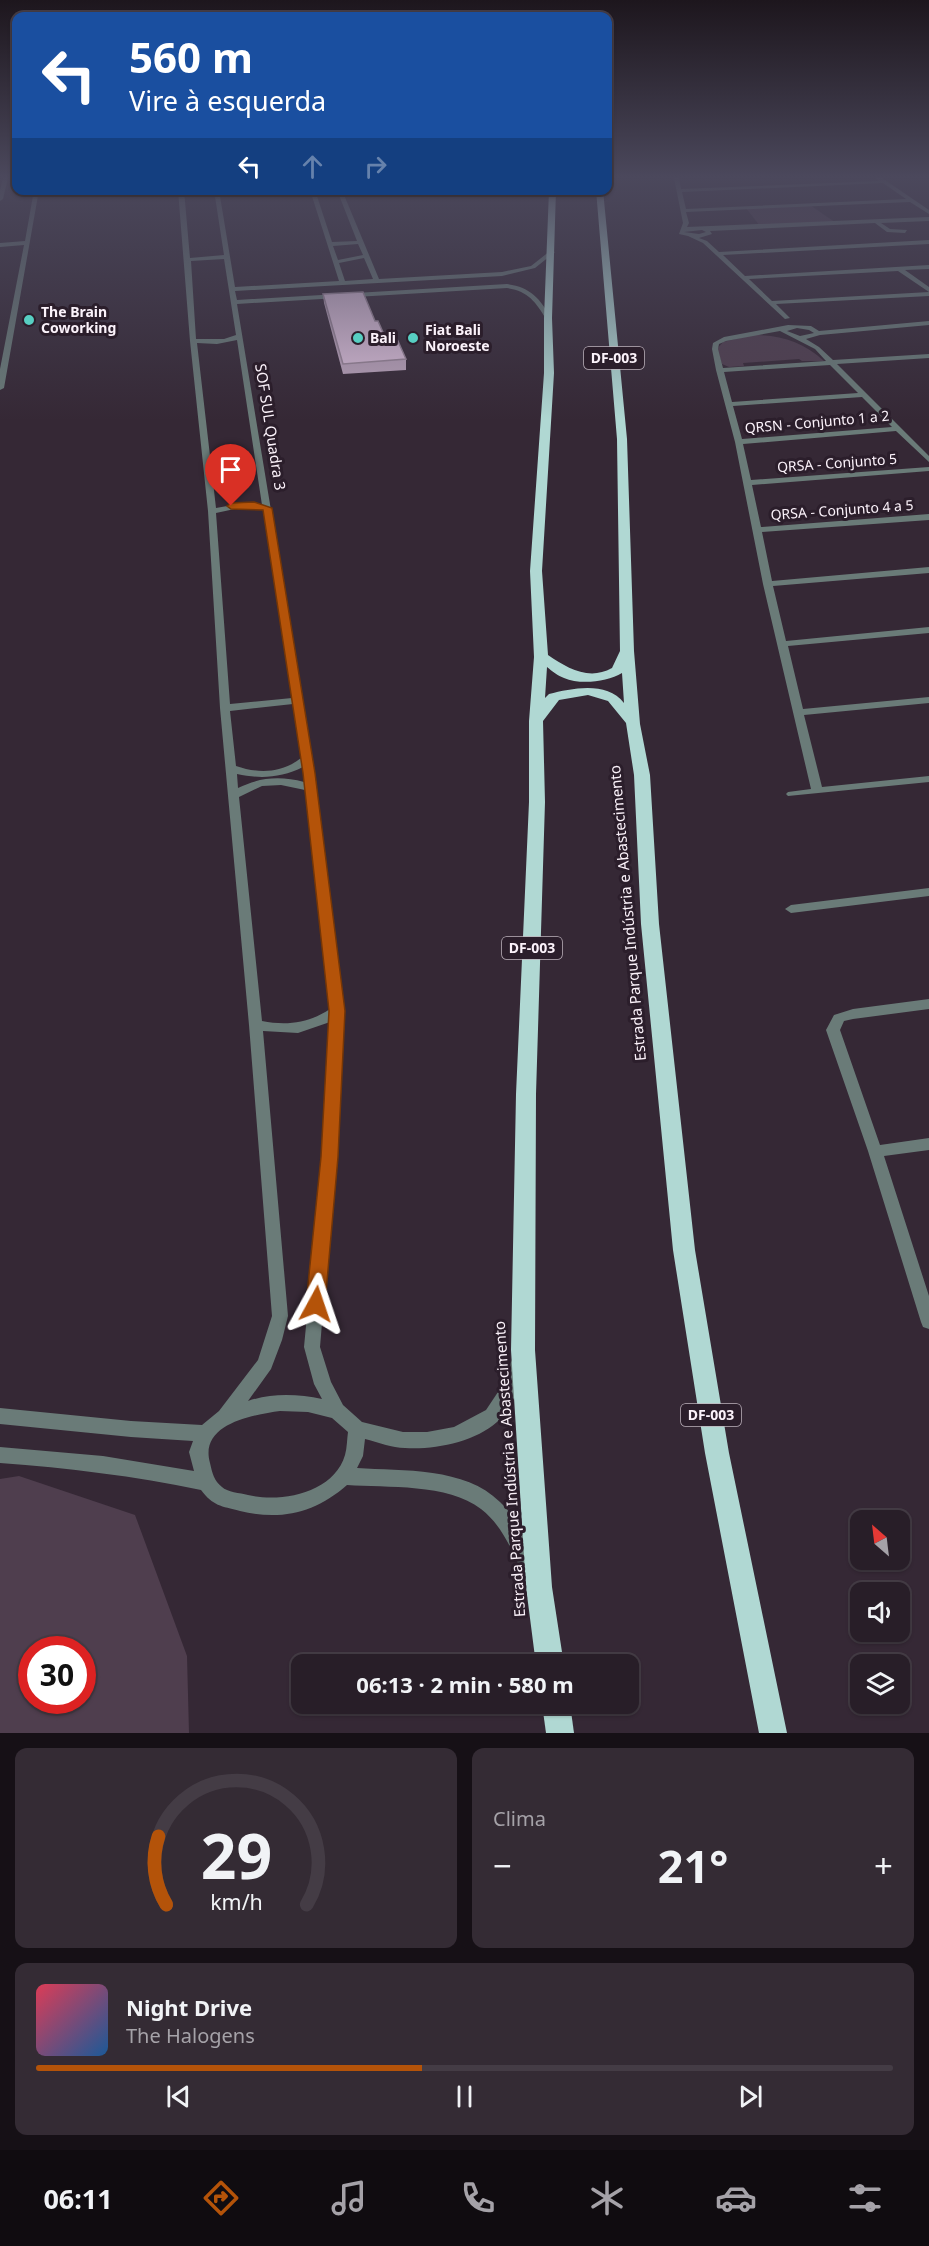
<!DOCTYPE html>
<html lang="pt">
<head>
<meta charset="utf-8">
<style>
  body { margin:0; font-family:"Noto Sans",sans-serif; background:#342b34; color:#f1f3f6; height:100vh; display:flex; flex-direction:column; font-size:22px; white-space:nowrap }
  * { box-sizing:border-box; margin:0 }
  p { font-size:20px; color:#a5a2a8 }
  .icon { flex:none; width:33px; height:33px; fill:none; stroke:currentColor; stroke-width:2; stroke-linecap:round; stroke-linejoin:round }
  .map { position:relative; height:1733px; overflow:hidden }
  .panel { display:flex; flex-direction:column; gap:15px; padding:15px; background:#161016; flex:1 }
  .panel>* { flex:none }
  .top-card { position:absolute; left:12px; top:12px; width:600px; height:183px; border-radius:12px; box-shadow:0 2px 4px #0004,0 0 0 2px #443c45; background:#1a4fa0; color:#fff; overflow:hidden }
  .needle { width:39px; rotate:332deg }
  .buttons { position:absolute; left:850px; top:1510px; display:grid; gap:12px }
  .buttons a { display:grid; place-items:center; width:60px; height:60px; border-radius:12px; background:#281e28; box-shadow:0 2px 4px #0004,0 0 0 2px #443c45; font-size:30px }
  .speed { position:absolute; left:18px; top:1636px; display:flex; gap:12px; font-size:30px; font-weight:700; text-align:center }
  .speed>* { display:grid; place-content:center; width:78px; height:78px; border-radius:50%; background:#281e28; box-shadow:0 2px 4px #0004,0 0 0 2px #443c45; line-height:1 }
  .speed .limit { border:9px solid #d22; background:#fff; color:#111 }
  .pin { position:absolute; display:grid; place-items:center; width:51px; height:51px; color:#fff; margin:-62px -26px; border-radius:50% 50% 50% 0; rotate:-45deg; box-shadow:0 0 6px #0007 }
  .pin .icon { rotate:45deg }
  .me { position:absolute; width:66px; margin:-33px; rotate:5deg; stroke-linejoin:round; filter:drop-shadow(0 0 4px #0008) }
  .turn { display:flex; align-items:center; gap:21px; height:126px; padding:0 18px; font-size:27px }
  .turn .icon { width:78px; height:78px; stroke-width:2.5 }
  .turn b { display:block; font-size:42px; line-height:51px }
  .lanes { display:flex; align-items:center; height:57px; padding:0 18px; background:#0003; justify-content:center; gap:30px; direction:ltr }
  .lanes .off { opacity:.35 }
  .big { font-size:45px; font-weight:700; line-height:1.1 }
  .panel .card { flex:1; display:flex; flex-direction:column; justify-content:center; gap:9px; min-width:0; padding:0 21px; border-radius:12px; background:#342b34 }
  .panel .dial { align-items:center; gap:0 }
  .dial svg { height:156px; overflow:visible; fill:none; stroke:#443c45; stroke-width:7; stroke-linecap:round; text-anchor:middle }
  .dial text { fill:#f1f3f6; stroke:none }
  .song { display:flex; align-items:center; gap:18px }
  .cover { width:72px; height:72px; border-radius:9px; background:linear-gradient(135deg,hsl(350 70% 55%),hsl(210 70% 35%)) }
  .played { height:6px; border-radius:3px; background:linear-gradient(90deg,#b45309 45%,#443c45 45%) }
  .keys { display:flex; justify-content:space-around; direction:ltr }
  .heat { display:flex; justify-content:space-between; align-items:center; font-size:33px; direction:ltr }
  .panel .tiles { flex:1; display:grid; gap:15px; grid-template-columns:1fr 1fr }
  .card:last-child { grid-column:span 2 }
  .trip { position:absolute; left:291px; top:1654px; width:348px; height:60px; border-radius:12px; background:#281e28; box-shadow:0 2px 4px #0004,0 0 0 2px #443c45; font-weight:700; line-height:60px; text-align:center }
  .tab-bar { display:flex; height:96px; justify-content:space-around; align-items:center; background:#100c10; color:#a5a2a8 }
  .tab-bar .icon { width:42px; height:42px }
  .tab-bar .on { color:#b45309 }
  .tab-bar b { font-size:27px; color:#f1f3f6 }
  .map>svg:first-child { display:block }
</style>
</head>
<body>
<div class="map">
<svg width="929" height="1733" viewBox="0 0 929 1733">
  <rect width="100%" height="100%" fill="#352835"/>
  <!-- green -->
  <g fill="#4f3e4e" fill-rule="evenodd">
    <path d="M810,205l26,18 -76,3 -14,-18z"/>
    <path d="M753,335c28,0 50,7 71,26h-22l-3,-2 -56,4 1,3 -15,1 -7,-3 -5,-15 6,-7z"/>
    <path d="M19,1476l116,39 52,141 2,77h-189v-254zM32,1650h50v51h-50z"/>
  </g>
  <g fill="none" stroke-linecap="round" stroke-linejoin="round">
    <!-- minor -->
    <g fill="#6a7b78" fill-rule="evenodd">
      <path d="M3,178h5l-5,21 -3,2v-11z"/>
      <path d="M674,178h5l2,11 198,-8 -3,-3h6l47,32v4l-19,-12 -224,10 3,11 -2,4 242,-10v4l-48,2 9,6 17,1 -2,3 -18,-1 -12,-9 -165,8 2,3 -13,4 8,3 12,11 210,-12v4l-206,11 22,21 184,-11v4l-24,1 24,17v5l-31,-21 -149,8 23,22 157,-9v4l-153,8 14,14 -5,1 -82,-76 -15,-7 -9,-2 4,-11zM883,183l23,16 -220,10 -4,-17zM702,230l4,2 -7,2 -15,-2z"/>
      <path d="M34,190h5l-35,198 -4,2v-21l24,-124 -24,2v-4l25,-2z"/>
      <path d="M178,190h6l6,68 34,-3 -10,-65h5l16,97 104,-6 -29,-91h5l17,52 25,-1 -20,-51h5l37,89 123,-7 29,-6 19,-15 5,1 -20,16 -33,8 -267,15 2,9 270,-16c23,3 33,14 44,34l-5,1c-10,-17 -18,-28 -39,-31l-270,16 75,455 32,252 -8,146 -16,190 11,35 12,23 19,17 41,10h24l27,-5 32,-17 12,-18 14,-32 6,-3 6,3 3,5c-8,19 -14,44 -30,57 -22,20 -63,28 -92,26 -13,0 -27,-6 -40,-9l-2,17 -6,12c46,3 108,-1 143,34 17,16 27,38 37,59l3,7 -3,7 -7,3 -7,-3c-10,-23 -21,-50 -42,-66 -33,-26 -94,-21 -134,-24 -32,28 -66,36 -107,26 -19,-5 -27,-5 -39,-21 -67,-14 -133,-22 -201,-27v-16l103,9 91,15 -5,-19 4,-11 -62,-4 -131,-13v-16l131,13 71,4 17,-14 39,-51 14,-44 -23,-291 -29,-317 -12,-197 -18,-170zM358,244l5,11 -25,5 -5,-14zM364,258l9,21 -28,2 -6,-18zM224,259l12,76 -12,4h-28l-5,-78zM237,340l25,165 -18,-2 -28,5 -19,-165 20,1zM244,507l19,3 29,188 -62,6 -14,-191zM293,704l8,54c-19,15 -42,16 -65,8l-6,-55zM303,767l1,15c-23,-6 -44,-5 -66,6l-1,-14c23,5 44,4 66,-7zM281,785l24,5 25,219c-21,14 -43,17 -68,12l-23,-224 23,-11zM330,1022l-8,135 -18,190 10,37 8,15c-24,-5 -51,-6 -74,2l23,-32 11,-29 6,-24 -25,-285 35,2zM280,1411l28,1 24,6 16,14c-1,7 -1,16 -3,23 -11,38 -64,48 -97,40 -8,-2 -21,-3 -26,-8 -8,-6 -10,-15 -12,-24 -11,-39 42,-48 70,-52z"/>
      <path d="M929,321v4l-109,10 -14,4 13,8 14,13 96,-6v4l-92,6 92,92v6l-33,-31 -153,13 8,36 178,-13v4l-177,14 9,42 168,-13v6l-167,12 10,49 157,-14v6l-156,13 13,55 143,-14v6l-141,13 15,63 126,-12v6l-125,12 18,72 107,-11v6l-141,14 -2,-2 2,-2 23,-3 -48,-205 -28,-142 -19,-72 -4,-21 1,-6 11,-6 64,-12 23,1 8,5zM797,328l12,2 5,3 -14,3 -13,-5zM780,331l35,18 11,12 -103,7 -5,-19 1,-5 7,-3zM830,365l28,28 -126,9 -8,-30zM862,397l30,30 -150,12 -9,-33z"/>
      <path d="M929,888v8l-138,17 -6,-4 6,-4z"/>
      <path d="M929,999v10l-76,10 -9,2 -4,9 40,115 49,-7v12l-45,6 45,140v33l-6,-2 -2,-5 -53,-171 -42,-121 8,-15 19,-6z"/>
    </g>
    <!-- trunk -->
    <g fill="#b0d8d3" fill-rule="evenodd">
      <path d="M549,190h7l-4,128 2,55 -12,198 6,84c19,13 41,26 64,13l8,-17 -3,-212 -21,-249h7l24,249 7,212 6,73 10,51 9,149 36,326 34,203 58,280h-28l-54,-280 -32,-203 -32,-326 -7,-149 -8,-52 -18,-22 -20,-6 -29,5 -16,21 2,81 -9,292 -1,256 17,237 12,78h-28l-10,-78 -15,-237 5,-256 13,-292v-81l5,-64 -4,-86 14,-198v-55zM547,667c5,4 11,9 17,11 16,7 43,4 58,-5l2,30c-17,-22 -51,-15 -75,-9l-4,4z"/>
      <path d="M542,1704h28l4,29h-28z"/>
    </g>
  </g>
  <!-- wall -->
  <path fill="#bba4bb" d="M323,294l52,27 11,18 20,20v11l-63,4 -19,-71z"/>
  <!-- building -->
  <path fill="#dabfd9" stroke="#998698" stroke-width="1.5" d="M363,292l12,29h3l8,18h11l9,20 -63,5 -20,-70z"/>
  <!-- sky -->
  <linearGradient id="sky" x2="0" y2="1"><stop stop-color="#1d161d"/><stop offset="0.42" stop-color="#4b485c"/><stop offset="1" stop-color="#4b485c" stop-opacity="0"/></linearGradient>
  <rect width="929" height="421" fill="url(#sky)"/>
  <!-- route -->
  <path fill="#b45309" stroke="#753606" stroke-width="1.5" d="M254,502l18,6 43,265 30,238 -7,146 -13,147 -3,6 -6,2 -7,-2 -3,-6 15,-147 8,-146 -26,-238 -40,-263 -32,-1 -4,-3 4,-3z"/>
  <!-- markers -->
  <g fill="#57cec2" stroke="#2b1e2b" stroke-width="2">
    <circle cx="29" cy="320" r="6"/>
    <circle cx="358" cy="338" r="6"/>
    <circle cx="413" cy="338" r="6"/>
  </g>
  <g text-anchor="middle" stroke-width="6" stroke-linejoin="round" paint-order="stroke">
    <!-- far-poi labels -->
    <g font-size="14" font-weight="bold" fill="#fbf2fa" stroke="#2b1e2b" text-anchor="start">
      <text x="41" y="317">The Brain<tspan x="41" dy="16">Coworking</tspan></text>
      <text x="425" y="335">Fiat Bali<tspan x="425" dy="16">Noroeste</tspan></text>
      <text x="370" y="343">Bali</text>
    </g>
    <!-- shield labels -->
    <g fill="#2b1e2b" stroke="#bdb2bc" stroke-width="1.5">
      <rect x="584" y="347" width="60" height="22" rx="4.5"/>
      <rect x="502" y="937" width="60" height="22" rx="4.5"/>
      <rect x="681" y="1404" width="60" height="22" rx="4.5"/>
    </g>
    <g font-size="14" font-weight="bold" fill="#fbf2fa">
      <text x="614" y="363">DF-003</text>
      <text x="532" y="953">DF-003</text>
      <text x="711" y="1420">DF-003</text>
    </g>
    <!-- far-street labels -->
    <g font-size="14" fill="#fbf2fa" stroke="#2b1e2b">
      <text transform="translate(817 422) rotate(-5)" y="5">QRSN - Conjunto 1 a 2</text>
      <text transform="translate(837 463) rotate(-4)" y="5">QRSA - Conjunto 5</text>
      <text transform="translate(842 510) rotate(-4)" y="5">QRSA - Conjunto 4 a 5</text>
    </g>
    <!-- street labels -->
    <g font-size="15" fill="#fbf2fa" stroke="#2b1e2b">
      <text transform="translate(270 427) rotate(81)" y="5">SOF SUL Quadra 3</text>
      <text transform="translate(628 913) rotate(-95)" y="5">Estrada Parque Indústria e Abastecimento</text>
      <text transform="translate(510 1469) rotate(-94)" y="5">Estrada Parque Indústria e Abastecimento</text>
    </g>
  </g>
</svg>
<div class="buttons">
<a><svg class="needle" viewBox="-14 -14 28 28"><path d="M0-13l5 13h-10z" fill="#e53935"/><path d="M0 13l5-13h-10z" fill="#a5a2a8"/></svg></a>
<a><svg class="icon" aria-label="sound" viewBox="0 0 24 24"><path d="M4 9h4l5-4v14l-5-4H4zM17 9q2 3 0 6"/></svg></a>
<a><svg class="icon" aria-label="layers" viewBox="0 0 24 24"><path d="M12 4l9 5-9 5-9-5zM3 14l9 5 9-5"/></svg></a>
</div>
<div class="speed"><div class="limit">30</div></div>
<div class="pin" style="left:231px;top:506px;background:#d93025"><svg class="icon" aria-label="arrive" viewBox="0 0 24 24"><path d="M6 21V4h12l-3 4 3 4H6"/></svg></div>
<svg class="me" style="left:316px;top:1304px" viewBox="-20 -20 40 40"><path d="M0-17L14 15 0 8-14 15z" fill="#b45309" stroke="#fff" stroke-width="4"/></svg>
<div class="trip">06:13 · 2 min · 580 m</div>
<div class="top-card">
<div class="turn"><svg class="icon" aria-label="left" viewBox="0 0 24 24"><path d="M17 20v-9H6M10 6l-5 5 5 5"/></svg><div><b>560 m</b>Vire à esquerda</div></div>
<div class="lanes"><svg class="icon" aria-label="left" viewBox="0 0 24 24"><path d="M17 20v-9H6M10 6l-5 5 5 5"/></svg><svg class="icon off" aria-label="ahead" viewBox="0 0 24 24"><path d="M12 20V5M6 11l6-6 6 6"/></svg><svg class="icon off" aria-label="right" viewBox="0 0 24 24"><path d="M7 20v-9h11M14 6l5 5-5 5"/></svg></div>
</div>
</div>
<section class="panel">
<div class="tiles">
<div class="card dial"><svg viewBox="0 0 100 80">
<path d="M14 69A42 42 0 1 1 86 69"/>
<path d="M14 69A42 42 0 0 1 10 34" stroke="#b45309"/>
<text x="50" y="56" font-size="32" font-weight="700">29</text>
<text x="50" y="72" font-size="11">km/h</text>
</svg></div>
<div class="card"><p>Clima</p>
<div class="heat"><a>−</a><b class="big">21°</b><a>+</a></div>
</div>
<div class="card">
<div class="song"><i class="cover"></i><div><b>Night Drive</b><p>The Halogens</p></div></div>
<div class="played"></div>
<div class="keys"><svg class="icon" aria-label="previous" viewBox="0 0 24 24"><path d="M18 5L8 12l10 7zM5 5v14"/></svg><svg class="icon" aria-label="pause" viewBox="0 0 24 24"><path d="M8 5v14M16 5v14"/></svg><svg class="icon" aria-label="next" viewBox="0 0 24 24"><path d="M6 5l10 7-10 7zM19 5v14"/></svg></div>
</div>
</div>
</section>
<nav class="tab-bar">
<b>06:11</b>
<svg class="icon on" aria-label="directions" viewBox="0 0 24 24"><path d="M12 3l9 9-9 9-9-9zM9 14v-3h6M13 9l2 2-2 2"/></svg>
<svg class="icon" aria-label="music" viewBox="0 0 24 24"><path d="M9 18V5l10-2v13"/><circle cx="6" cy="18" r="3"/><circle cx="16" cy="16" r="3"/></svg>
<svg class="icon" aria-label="phone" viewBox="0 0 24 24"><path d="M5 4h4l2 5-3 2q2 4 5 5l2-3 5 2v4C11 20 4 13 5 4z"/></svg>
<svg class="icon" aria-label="climate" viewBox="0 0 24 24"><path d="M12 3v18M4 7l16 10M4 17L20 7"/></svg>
<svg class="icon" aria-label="car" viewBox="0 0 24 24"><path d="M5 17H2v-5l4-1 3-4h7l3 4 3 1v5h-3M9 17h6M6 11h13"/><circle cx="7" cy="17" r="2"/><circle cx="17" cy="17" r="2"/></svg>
<svg class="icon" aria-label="filters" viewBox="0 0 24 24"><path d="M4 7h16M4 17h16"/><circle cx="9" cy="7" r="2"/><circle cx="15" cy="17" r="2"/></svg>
</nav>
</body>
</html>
